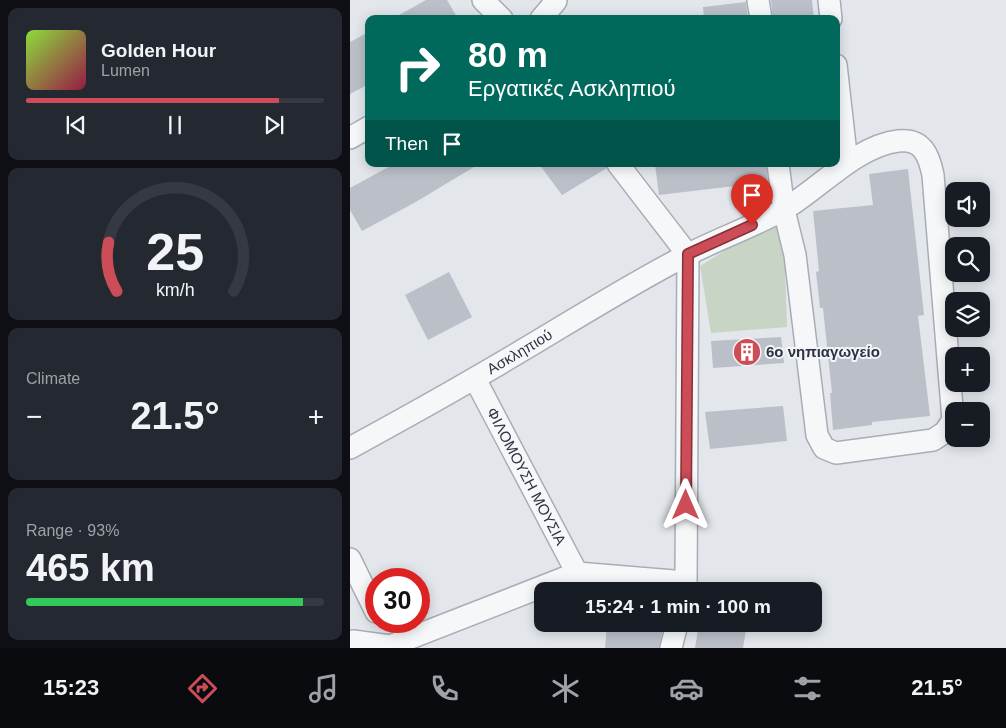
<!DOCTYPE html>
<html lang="en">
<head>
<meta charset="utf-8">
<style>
  body { margin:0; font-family:Helvetica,sans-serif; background:#242831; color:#f1f3f6; height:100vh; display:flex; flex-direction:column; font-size:19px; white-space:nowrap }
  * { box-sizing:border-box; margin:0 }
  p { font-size:16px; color:#9ea1a6 }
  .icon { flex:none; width:28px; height:28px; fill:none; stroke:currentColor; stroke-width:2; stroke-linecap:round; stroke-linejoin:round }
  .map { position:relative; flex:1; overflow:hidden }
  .panel { display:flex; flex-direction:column; gap:8px; padding:8px; background:#0d0f14; width:350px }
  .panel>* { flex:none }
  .top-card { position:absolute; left:15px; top:15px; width:475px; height:152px; border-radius:10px; box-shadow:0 2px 12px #0003; background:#00695c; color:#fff; overflow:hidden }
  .fabs { position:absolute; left:595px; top:182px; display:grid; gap:10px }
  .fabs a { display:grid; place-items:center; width:45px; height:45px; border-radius:10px; background:#171b24; box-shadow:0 2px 12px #0003; font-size:25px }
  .speed { position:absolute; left:15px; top:568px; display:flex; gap:10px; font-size:25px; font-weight:700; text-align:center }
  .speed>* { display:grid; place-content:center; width:65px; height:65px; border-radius:50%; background:#171b24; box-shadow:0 2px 12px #0003; line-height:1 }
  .speed .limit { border:8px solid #d22; background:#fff; color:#111 }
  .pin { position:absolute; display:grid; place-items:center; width:42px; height:42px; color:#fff; margin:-51px -21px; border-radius:50% 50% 50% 0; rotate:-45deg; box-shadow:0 0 5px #0007 }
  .pin .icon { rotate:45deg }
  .me { position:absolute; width:55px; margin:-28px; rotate:0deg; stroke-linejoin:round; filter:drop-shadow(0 0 4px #0008) }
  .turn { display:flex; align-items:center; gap:18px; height:105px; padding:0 20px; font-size:22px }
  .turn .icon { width:65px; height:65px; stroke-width:2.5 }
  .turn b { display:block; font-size:35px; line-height:42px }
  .then { display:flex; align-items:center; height:48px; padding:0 20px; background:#0003; gap:10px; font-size:19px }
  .big { font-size:38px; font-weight:700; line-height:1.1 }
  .panel .tile { flex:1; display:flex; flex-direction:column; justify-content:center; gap:8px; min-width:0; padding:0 18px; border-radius:10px; background:#242831 }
  .panel .dial { align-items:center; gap:0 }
  .dial svg { height:130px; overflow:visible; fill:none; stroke:#363941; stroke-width:7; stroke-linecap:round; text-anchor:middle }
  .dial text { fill:#f1f3f6; stroke:none }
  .song { display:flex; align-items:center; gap:15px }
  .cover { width:60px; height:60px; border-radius:8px; background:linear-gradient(135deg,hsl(90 70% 55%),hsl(340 70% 35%)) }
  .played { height:5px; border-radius:2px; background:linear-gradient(90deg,#cc4c58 85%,#363941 85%) }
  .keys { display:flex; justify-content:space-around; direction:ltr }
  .heat { display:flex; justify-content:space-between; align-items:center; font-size:28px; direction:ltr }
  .charge { height:8px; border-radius:4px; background:linear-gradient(90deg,#34c759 93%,#363941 0) }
  .trip { position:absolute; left:184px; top:582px; width:288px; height:50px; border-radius:10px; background:#171b24; box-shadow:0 2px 12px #0003; font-weight:700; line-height:50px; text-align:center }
  .tabs { display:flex; height:80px; justify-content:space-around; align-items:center; background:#090b0e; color:#9ea1a6 }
  .tabs .icon { width:35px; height:35px }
  .tabs .current { color:#cc4c58 }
  .tabs b { font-size:22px; color:#f1f3f6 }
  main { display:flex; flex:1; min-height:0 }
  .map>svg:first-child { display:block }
</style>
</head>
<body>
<main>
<section class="panel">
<div class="tile">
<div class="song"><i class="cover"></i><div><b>Golden Hour</b><p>Lumen</p></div></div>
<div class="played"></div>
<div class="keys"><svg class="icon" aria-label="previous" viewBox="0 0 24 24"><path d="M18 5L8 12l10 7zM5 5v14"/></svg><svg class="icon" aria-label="pause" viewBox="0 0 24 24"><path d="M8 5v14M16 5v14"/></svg><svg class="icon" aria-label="next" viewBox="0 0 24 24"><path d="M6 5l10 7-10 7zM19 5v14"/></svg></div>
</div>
<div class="tile dial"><svg viewBox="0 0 100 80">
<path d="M14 69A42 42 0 1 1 86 69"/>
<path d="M14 69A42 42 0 0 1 9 39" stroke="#cc4c58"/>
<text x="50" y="56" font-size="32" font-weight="700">25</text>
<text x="50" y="72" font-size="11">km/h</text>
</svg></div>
<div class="tile"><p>Climate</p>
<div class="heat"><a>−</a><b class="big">21.5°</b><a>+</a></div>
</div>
<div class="tile"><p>Range · 93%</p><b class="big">465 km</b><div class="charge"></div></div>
</section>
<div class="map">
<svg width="656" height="648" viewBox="0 0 656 648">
  <rect width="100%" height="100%" fill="#e3e6eb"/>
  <!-- green -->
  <path fill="#c8d5c5" d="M423,221l11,17 3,89 -76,6 -11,-67z"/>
  <!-- building -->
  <g fill="#bbbfc8">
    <path d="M76,0h21l11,19h-66z"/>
    <path d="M421,0h41l2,19h-41z"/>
    <path d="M396,2l2,17h-44l-1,-12z"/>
    <path d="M19,32v52l-19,10v-52z"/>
    <path d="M44,164h85l-65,39 -52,28 -12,-21v-22z"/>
    <path d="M189,164h67l1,4 -45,27z"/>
    <path d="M305,164h111l2,18 -109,13z"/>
    <path d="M558,169l16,146 -6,1 12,100 -58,6v3l-39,5 -3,-37h2l-9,-85h-3l-4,-36 3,-1 -6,-60 60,-6 -4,-31z"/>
    <path d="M99,272l23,45 -44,23 -23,-45z"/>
    <path d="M431,337l3,26 -71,5 -2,-27z"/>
    <path d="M433,406l4,35 -77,8 -5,-37z"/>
    <path d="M257,624h57l-5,24h-54z"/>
    <path d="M349,624h48l-4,24h-48z"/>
  </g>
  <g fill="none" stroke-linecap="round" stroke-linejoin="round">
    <defs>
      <g id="street">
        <path d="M133,0l19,19"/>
        <path d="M408,0l3,19"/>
        <path d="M479,0l2,19"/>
        <path d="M191,19l15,-18"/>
        <path d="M486,65l11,98"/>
        <path d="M0,138l19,-11"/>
        <path d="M268,164l70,91 -2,327 -2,9"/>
        <path id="s1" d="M125,379l102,194"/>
        <path id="s2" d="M0,448c42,-23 84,-46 125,-70 71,-40 140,-86 212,-123 31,-16 65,-28 96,-45 35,-20 73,-64 115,-69 25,-3 31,15 35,34l20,245 -8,12 -12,8 -97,13 -12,-5 -7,-13 -22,-180 -11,-45 -6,-46"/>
        <path d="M0,559l26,53"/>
        <path d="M0,642l3,-1 37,5 187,-73 109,9"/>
        <path d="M321,648l6,-24"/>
      </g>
    </defs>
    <!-- street casing -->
    <use href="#street" stroke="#a8adb5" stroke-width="24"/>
    <!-- street -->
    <use href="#street" stroke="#f6f7f9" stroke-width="21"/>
  </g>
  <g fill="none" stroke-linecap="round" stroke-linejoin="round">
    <defs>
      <path id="route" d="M336,505l2,-251 64,-29"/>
    </defs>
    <!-- route casing -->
    <use href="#route" stroke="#853139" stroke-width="12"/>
    <!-- route -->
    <use href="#route" stroke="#cc4c58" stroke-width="9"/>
  </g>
  <!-- icons -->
  <defs>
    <symbol id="building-disc" viewBox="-11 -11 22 22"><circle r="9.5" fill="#cc4c58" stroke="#f3f5f8"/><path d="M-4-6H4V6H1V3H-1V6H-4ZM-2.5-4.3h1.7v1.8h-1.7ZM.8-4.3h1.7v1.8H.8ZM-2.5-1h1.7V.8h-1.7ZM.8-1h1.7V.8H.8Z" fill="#fff"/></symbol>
  </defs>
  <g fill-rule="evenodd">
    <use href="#building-disc" x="381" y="336" width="32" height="32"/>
  </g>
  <g text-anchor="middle" stroke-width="4" stroke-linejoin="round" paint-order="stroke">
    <!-- street labels -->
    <g font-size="15" fill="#2b3343" stroke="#f3f5f8">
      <text dy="5" stroke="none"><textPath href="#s2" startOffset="195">Ασκληπιού</textPath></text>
      <text dy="5" stroke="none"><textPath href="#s1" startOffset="110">ΦΙΛΟΜΟΥΣΗ ΜΟΥΣΙΑ</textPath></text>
    </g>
    <!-- poi labels -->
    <g font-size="15" font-weight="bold" fill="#2b3343" stroke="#f3f5f8" text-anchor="start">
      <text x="416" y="357">6ο νηπιαγωγείο</text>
    </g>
  </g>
</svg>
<div class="fabs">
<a><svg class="icon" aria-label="sound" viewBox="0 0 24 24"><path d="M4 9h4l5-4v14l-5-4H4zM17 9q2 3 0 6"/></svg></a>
<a><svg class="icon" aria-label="search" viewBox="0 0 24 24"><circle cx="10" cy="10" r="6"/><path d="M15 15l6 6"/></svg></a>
<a><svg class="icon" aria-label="layers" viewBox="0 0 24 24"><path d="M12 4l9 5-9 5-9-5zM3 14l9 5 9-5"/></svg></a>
<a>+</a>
<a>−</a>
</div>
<div class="speed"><div class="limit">30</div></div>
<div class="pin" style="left:402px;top:225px;background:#d93025"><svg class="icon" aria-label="arrive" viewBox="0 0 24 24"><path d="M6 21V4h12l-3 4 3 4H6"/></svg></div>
<svg class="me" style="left:336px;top:505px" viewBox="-20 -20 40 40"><path d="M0-17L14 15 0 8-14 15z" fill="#cc4c58" stroke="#fff" stroke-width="4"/></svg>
<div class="trip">15:24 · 1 min · 100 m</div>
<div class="top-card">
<div class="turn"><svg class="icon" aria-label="right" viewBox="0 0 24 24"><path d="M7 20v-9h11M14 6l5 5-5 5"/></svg><div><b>80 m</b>Εργατικές Ασκληπιού</div></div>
<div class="then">Then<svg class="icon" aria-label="arrive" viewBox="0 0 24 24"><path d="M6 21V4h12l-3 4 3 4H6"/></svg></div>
</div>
</div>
</main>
<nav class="tabs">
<b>15:23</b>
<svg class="icon current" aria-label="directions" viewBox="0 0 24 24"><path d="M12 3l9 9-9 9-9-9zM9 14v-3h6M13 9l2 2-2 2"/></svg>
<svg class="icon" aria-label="music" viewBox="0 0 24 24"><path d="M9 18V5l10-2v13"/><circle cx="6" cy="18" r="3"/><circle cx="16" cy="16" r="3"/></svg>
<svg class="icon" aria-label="phone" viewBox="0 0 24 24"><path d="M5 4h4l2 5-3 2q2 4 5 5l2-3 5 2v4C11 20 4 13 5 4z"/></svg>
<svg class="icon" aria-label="climate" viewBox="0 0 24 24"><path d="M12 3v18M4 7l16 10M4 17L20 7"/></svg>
<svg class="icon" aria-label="car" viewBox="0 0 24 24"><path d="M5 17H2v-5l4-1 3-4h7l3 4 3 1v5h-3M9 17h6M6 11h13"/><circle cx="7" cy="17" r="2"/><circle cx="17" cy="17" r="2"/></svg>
<svg class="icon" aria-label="filters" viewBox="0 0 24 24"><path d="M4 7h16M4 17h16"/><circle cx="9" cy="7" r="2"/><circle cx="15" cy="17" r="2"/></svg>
<b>21.5°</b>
</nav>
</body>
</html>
